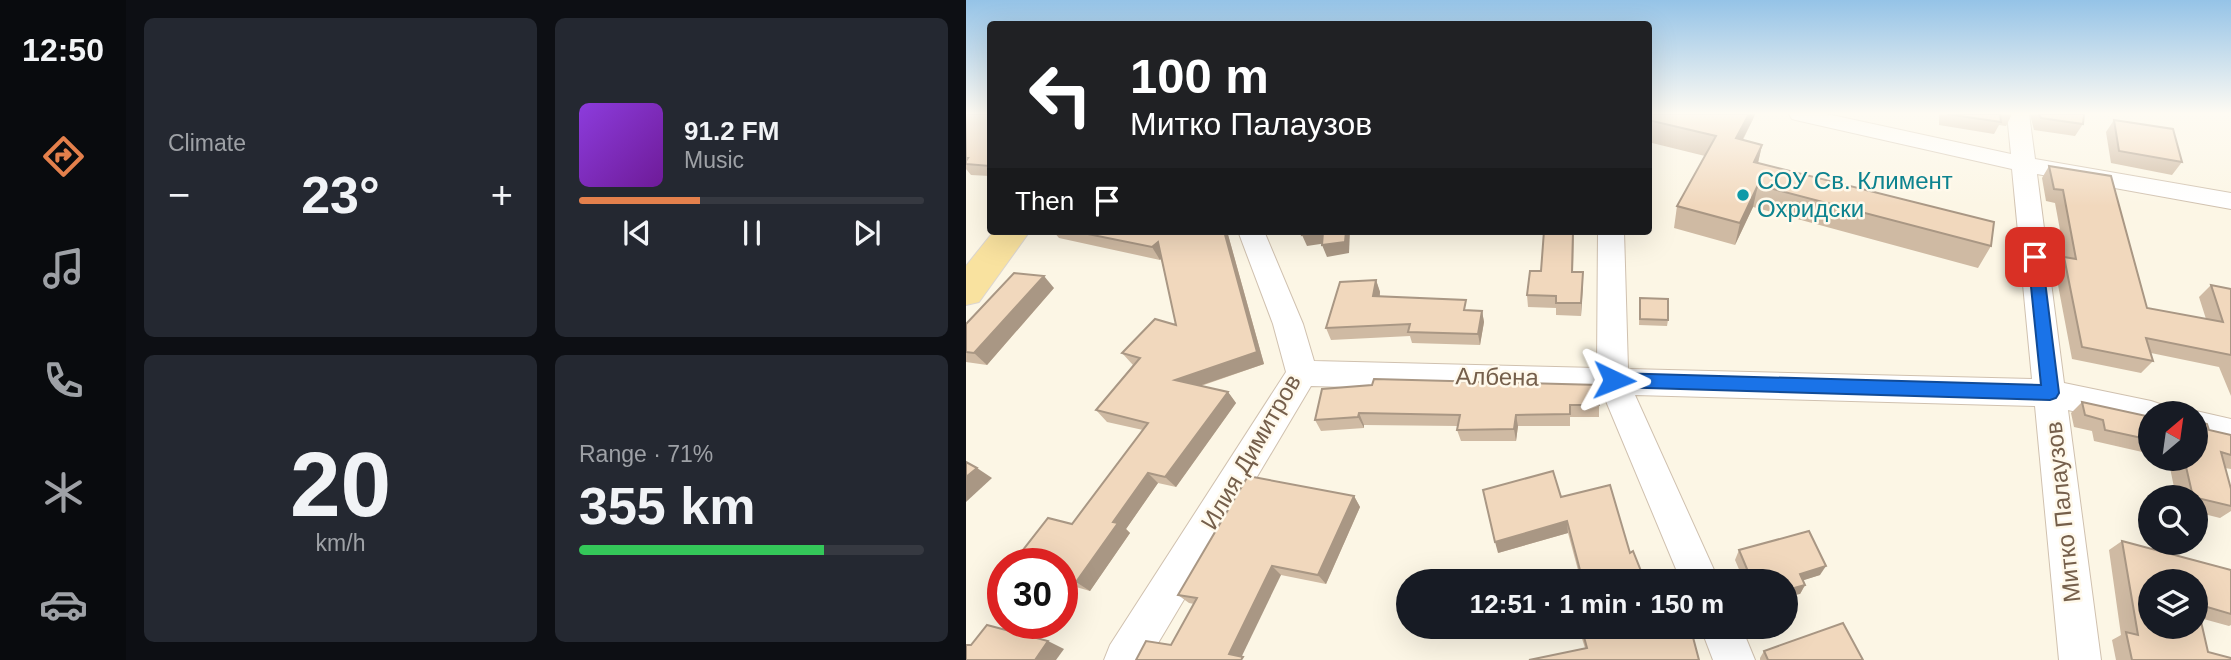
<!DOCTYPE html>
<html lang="en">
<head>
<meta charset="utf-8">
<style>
  body { margin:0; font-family:Arial,sans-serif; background:#242831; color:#f1f3f6; height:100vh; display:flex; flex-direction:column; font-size:26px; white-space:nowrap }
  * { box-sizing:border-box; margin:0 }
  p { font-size:23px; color:#9ea1a6 }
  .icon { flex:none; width:38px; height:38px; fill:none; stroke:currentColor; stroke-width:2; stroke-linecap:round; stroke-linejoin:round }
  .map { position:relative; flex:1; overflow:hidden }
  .drawer { display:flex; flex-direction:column; gap:18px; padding:18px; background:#0d0f14; width:840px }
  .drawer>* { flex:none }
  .hud { position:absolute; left:21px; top:21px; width:665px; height:214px; border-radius:7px; box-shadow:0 7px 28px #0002; background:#202124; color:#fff; overflow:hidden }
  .needle { width:46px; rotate:29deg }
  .controls { position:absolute; left:1172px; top:401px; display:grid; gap:14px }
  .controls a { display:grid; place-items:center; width:70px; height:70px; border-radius:50%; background:#171b24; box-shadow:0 7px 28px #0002; font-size:35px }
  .speed { position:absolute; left:21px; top:548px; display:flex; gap:14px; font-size:35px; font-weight:700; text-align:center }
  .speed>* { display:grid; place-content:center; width:91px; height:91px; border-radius:50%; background:#171b24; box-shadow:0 7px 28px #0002; line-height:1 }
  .speed .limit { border:10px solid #d22; background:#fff; color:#111 }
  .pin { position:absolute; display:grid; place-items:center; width:60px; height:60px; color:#fff; margin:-30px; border-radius:14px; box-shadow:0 4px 10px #0006 }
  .me { position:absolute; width:77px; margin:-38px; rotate:92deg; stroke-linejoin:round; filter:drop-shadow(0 0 5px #0008) }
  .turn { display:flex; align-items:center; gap:24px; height:147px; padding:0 28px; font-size:32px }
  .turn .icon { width:91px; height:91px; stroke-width:2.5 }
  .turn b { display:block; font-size:49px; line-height:60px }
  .then { display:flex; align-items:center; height:66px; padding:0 28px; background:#0003; gap:14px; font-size:26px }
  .big { font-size:52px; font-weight:600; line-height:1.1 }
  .drawer .widget { flex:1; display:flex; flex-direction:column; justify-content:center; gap:10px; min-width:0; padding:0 24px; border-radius:10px; background:#242831 }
  .drawer .dial { align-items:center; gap:0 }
  .dial b { font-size:91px; line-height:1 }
  .song { display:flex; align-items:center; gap:21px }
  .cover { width:84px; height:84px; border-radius:10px; background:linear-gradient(135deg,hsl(270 70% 55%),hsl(280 70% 35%)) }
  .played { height:7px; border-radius:4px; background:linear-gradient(90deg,#e4804c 35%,#363941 35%) }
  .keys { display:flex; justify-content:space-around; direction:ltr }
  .heat { display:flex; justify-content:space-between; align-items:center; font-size:38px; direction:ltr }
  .charge { height:10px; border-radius:5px; background:linear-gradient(90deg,#34c759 71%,#363941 0) }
  .drawer .tiles { flex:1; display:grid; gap:18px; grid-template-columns:repeat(2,1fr) }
  .trip { position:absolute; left:430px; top:569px; width:402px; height:70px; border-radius:35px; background:#171b24; box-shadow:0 7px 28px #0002; font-weight:600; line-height:70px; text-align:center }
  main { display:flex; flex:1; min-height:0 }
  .menu { display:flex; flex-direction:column; width:126px; justify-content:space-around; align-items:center; background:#090b0e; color:#9ea1a6 }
  .menu .icon { width:49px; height:49px }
  .menu .on { color:#e4804c }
  .menu b { font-size:32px; color:#f1f3f6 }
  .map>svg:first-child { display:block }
</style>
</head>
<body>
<main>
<nav class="menu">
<b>12:50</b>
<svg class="icon on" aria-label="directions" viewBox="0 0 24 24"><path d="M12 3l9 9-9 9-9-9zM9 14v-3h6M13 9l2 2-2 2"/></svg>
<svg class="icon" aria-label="music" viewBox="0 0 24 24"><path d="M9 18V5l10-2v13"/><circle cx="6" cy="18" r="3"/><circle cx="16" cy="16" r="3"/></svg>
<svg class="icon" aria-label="phone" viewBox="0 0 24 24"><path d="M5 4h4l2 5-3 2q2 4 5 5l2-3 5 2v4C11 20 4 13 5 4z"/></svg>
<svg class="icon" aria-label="climate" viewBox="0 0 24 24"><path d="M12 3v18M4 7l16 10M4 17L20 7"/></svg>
<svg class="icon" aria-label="car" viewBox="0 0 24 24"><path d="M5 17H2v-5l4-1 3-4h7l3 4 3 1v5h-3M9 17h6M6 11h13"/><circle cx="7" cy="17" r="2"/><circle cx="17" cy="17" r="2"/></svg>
</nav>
<section class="drawer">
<div class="tiles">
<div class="widget"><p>Climate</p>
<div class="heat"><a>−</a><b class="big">23°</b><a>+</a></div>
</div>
<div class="widget">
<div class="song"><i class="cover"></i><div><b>91.2 FM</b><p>Music</p></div></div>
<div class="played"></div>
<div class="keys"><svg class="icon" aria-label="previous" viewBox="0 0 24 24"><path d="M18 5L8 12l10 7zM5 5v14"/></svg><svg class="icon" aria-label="pause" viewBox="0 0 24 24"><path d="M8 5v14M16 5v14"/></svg><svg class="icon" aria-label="next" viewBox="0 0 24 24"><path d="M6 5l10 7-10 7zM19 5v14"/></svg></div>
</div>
<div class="widget dial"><b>20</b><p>km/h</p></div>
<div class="widget"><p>Range · 71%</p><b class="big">355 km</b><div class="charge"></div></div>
</div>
</section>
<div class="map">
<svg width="1265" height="660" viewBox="0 0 1265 660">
  <rect width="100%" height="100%" fill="#fcf6e5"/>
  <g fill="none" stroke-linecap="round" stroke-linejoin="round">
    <defs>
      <g id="minor">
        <path d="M823,114h38l184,40 -4,-40h22l6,45 196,34v16l-194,-35 27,209 87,18 12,4 3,8h-15v16l-83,-19 33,250h-42l-24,-254 -400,-11 84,186h-38l-78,-187 -292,-8 -163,274h-44l6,-15 176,-273 -13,-48 -35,-93h26l39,93 11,37 283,7 1,-137h26l4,138 404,10 -20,-210 -212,-48 -8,-2z"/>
        <path d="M1230,411l35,8v28l-35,-8v-26h-6z"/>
        <path d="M734,626h41l14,34h-42z"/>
      </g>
      <path id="major" d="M28,231h36l-51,71 -13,3v-39z"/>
    </defs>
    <!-- minor casing -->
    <use href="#minor" stroke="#d0c1af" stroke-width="2"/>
    <!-- major casing -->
    <use href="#major" stroke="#dbd5d0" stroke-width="2"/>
    <!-- minor -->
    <use href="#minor" fill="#fff" fill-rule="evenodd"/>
    <!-- major -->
    <use href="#major" fill="#f9e29f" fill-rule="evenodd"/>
  </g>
  <!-- wall -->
  <g fill="#cfbaa3">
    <path d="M0,114h24v62l-19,-1 -5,-6z"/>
    <path d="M682,114h107l-2,5 -10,21 19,5 -4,18 233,83 -13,22 -225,-61 -18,38 -61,-17 3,-22 28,-50 -57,-14z"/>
    <path d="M973,114h73l-6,12 -7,-1 -5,9 -55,-9z"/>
    <path d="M1064,114h54l-1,10 -8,12 -41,-6z"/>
    <path d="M1148,120l68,42 -10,13 -61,-12 -5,-31z"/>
    <path d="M1083,166l98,142 59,11 -7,-22 12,-12 20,4v107l-12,-29 -68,-14 2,8 -12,12 -69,-14 -17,-90 10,-12 -10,-54 -9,-2 -4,-23z"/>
    <path d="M87,231h174l37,133 -63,22 27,6 8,11 -60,84 -18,-4 -32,46 4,4 -40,58 -28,-8v-19l10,-40 71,-94 -36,-8 -11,-12 37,-45 -11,-12 54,-28 -15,-67 -1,2 -101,-22z"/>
    <path d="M578,231h30l-1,41h10l-2,44 -25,-1v-7l-28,-1 -1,-12 14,-24z"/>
    <path d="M410,280l4,12v5l88,14h14l2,11 -4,23 -68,-2 -2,-7 -79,4 -5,-12z"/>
    <path d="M88,288l-67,77 -21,-3v-38z"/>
    <path d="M674,298l28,22 -1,6 -28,-1z"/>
    <path d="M633,385v32h-29v9h-52l-2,15h-55l-4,-11 1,-4 -94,-1v3l-43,3 -6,-11 7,-31z"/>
    <path d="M1116,402l69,15v37l-57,-13 -2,-10 -18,-4 -3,-14z"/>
    <path d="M1243,430l22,5v34l-6,-1 6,21v22l-11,7 -24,-6v-15h-20l-8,-39h28z"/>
    <path d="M388,496l6,11 -34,77 -45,-9 -110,70 23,-41 -5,-1 -11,-8z"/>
    <path d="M595,497l69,56 15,28h-80l-1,-6 14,-5 -10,-37 -70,20z"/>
    <path d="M1156,541l109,29v55l-2,1 -29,-8 8,34 23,8h-115l-4,-20 9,-5 -12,-85z"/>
    <path d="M773,550l81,25 -17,5 2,5 -5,9 -13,-13h-43l-9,-21z"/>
    <path d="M612,626h85l1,5 -79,17z"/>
    <path d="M798,651l99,9h-103v-2z"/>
  </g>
  <!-- shaded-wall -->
  <g fill="#a99784">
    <path d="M783,114h6l-2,5 -21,41 4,-22z"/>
    <path d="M796,145l-5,22 -3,-5z"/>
    <path d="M792,185l-5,22 -18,38 5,-22z"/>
    <path d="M258,231h3l37,133 -80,27 -9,-11z"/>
    <path d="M380,231h4l-1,22 -22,4 -5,-12z"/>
    <path d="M357,232l4,11 -20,3 -5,-11z"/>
    <path d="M192,242l8,12 -6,6 -8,-13z"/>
    <path d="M617,272v12l-2,32v-13z"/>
    <path d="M78,276l10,12 -67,77 -13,-12z"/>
    <path d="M410,280l4,12 -2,16 -5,-12z"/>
    <path d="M516,311l2,11 -4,23 -2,-11z"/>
    <path d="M262,392l8,11 -60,84 -11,-10z"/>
    <path d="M393,413l5,12v3l-6,-11z"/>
    <path d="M550,415l2,11 -2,15 -2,-12z"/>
    <path d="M11,468l15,10 -26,24v-25z"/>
    <path d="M182,473l10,10 -32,46 4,4 -40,58 -14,-9 37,-60z"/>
    <path d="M388,496l6,11 -34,77 -8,-9z"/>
    <path d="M601,521l1,12 -70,20 -3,-11z"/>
    <path d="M306,566l9,9 -41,85 -11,-6z"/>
    <path d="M860,566l-6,9 -25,8 5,-9z"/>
    <path d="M839,585l-5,9 -13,3v-7z"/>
    <path d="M82,641l16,8 -8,11h-21z"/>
  </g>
  <!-- building -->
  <g fill="#f1d8bd" stroke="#a99784" stroke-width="2" fill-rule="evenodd">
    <path d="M0,114h24v52l-24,-2v-3l2,-3h-2z"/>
    <path d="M682,114h101l-13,24 26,7 -8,17 240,60 -3,24 -233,-61 -18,38 -63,-17 39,-70 -68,-16z"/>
    <path d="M981,114h53l1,8z"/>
    <path d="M1073,114h45l-1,10 -42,-6z"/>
    <path d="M1148,120l59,9 9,33 -63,-11z"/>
    <path d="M1083,166l62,10 36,132 76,14 -12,-37 20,4v66l-85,-17 7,23 -71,-14 -18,-90 12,2 -13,-69 -9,-1z"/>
    <path d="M107,231h151l33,121 -82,28 53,12 -63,85 -17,-4 -35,49 5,1 -42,59 -14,-4v-14h-50l36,-46 24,6 76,-101 -52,-13 44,-52 -18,-5 33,-34 21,6 -18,-83 -6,5z"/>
    <path d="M337,231h43l-1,11 -23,3 1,-13 -21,3z"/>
    <path d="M578,231h29l-1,41h11l-2,31h-25v-7l-29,-1 3,-24h11z"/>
    <path d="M48,273l30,3 -70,77 -8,-1v-28z"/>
    <path d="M410,280l-3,16 93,4 -2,10 18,1 -4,23 -70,-2 2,-8 -84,4 14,-46z"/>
    <path d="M674,298l28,1v21l-28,-1z"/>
    <path d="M408,379l225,6v20h-29v9l-54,1 -2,14 -57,1 3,-15 -101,-2 -1,4 -43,3 7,-31 50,-4z"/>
    <path d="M1116,402l69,15v23l-46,-10 -2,-10 -18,-5z"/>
    <path d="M1230,421l11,3 2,6 22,5v20l-10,-3 10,37v17l-38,-9 -9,-39h12z"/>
    <path d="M0,462l11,6 -11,9z"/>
    <path d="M587,471l8,26 49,-12 20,68 3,-2 12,30h-79l-2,-6 16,-5 -13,-49 -72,21 -12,-52z"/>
    <path d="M282,476l106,20 -36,79 -46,-9 -43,88 14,3 -2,3h-105l10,-19 25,4 26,-47 -19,-3z"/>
    <path d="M843,531l17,35 -26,8 5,11 -18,5v-9h-35l-13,-31z"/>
    <path d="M1156,541l109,29v44l-34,-10 11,48 23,6v2h-99l-6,-28 12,3zM1185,581h45v45h-45z"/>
    <path d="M877,623l20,37h-95l-4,-9z"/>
    <path d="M21,625l61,16 -13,19h-69v-15h5z"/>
    <path d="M615,626h82l1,5 26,-5 9,34h-170l58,-12z"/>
  </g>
  <!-- sky -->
  <linearGradient id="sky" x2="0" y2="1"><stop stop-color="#95c3e7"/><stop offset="0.55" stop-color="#fefbf3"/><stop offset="1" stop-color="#fefbf3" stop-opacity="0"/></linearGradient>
  <rect width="1265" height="206" fill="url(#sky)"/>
  <!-- route -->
  <path fill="#1a73e8" stroke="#114b97" stroke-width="2" d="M1069,252l7,5 17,136 -3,5 -6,2 -436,-13 -6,-2 -3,-5 3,-5 6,-2 427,12 -13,-128z"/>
  <!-- markers -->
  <circle fill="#0f9aa8" stroke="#fff9eb" stroke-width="2.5" cx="777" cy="195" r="7"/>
  <g text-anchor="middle" stroke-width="5" stroke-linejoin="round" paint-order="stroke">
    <!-- culture labels -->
    <g font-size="24" fill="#0d838f" stroke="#fff9eb" text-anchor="start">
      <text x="791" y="189">СОУ Св. Климент<tspan x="791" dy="28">Охридски</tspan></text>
    </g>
    <!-- street labels -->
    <g font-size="24" fill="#755f4b" stroke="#fff9eb">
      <text transform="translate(531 377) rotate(1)" y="8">Албена</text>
      <text transform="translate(285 452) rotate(-60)" y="8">Илия Димитров</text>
      <text transform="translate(1097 512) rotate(-96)" y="8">Митко Палаузов</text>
    </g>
  </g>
</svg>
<div class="controls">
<a><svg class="needle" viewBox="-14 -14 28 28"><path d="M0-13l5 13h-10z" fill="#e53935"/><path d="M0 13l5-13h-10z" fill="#9ea1a6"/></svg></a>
<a><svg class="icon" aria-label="search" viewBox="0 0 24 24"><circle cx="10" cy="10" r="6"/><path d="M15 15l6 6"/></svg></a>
<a><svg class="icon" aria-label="layers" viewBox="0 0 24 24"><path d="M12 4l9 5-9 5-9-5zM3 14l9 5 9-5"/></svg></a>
</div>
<div class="speed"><div class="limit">30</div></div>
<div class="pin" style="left:1069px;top:257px;background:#d93025"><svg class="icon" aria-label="arrive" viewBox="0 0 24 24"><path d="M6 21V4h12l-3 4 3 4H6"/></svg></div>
<svg class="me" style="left:648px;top:380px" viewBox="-20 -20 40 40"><path d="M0-17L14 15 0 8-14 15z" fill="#1a73e8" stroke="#fff" stroke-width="4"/></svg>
<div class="trip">12:51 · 1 min · 150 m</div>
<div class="hud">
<div class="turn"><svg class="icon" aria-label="left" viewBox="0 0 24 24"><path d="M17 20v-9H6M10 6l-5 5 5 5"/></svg><div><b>100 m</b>Митко Палаузов</div></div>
<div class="then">Then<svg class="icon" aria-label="arrive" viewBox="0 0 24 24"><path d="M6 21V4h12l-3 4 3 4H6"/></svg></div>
</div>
</div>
</main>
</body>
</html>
